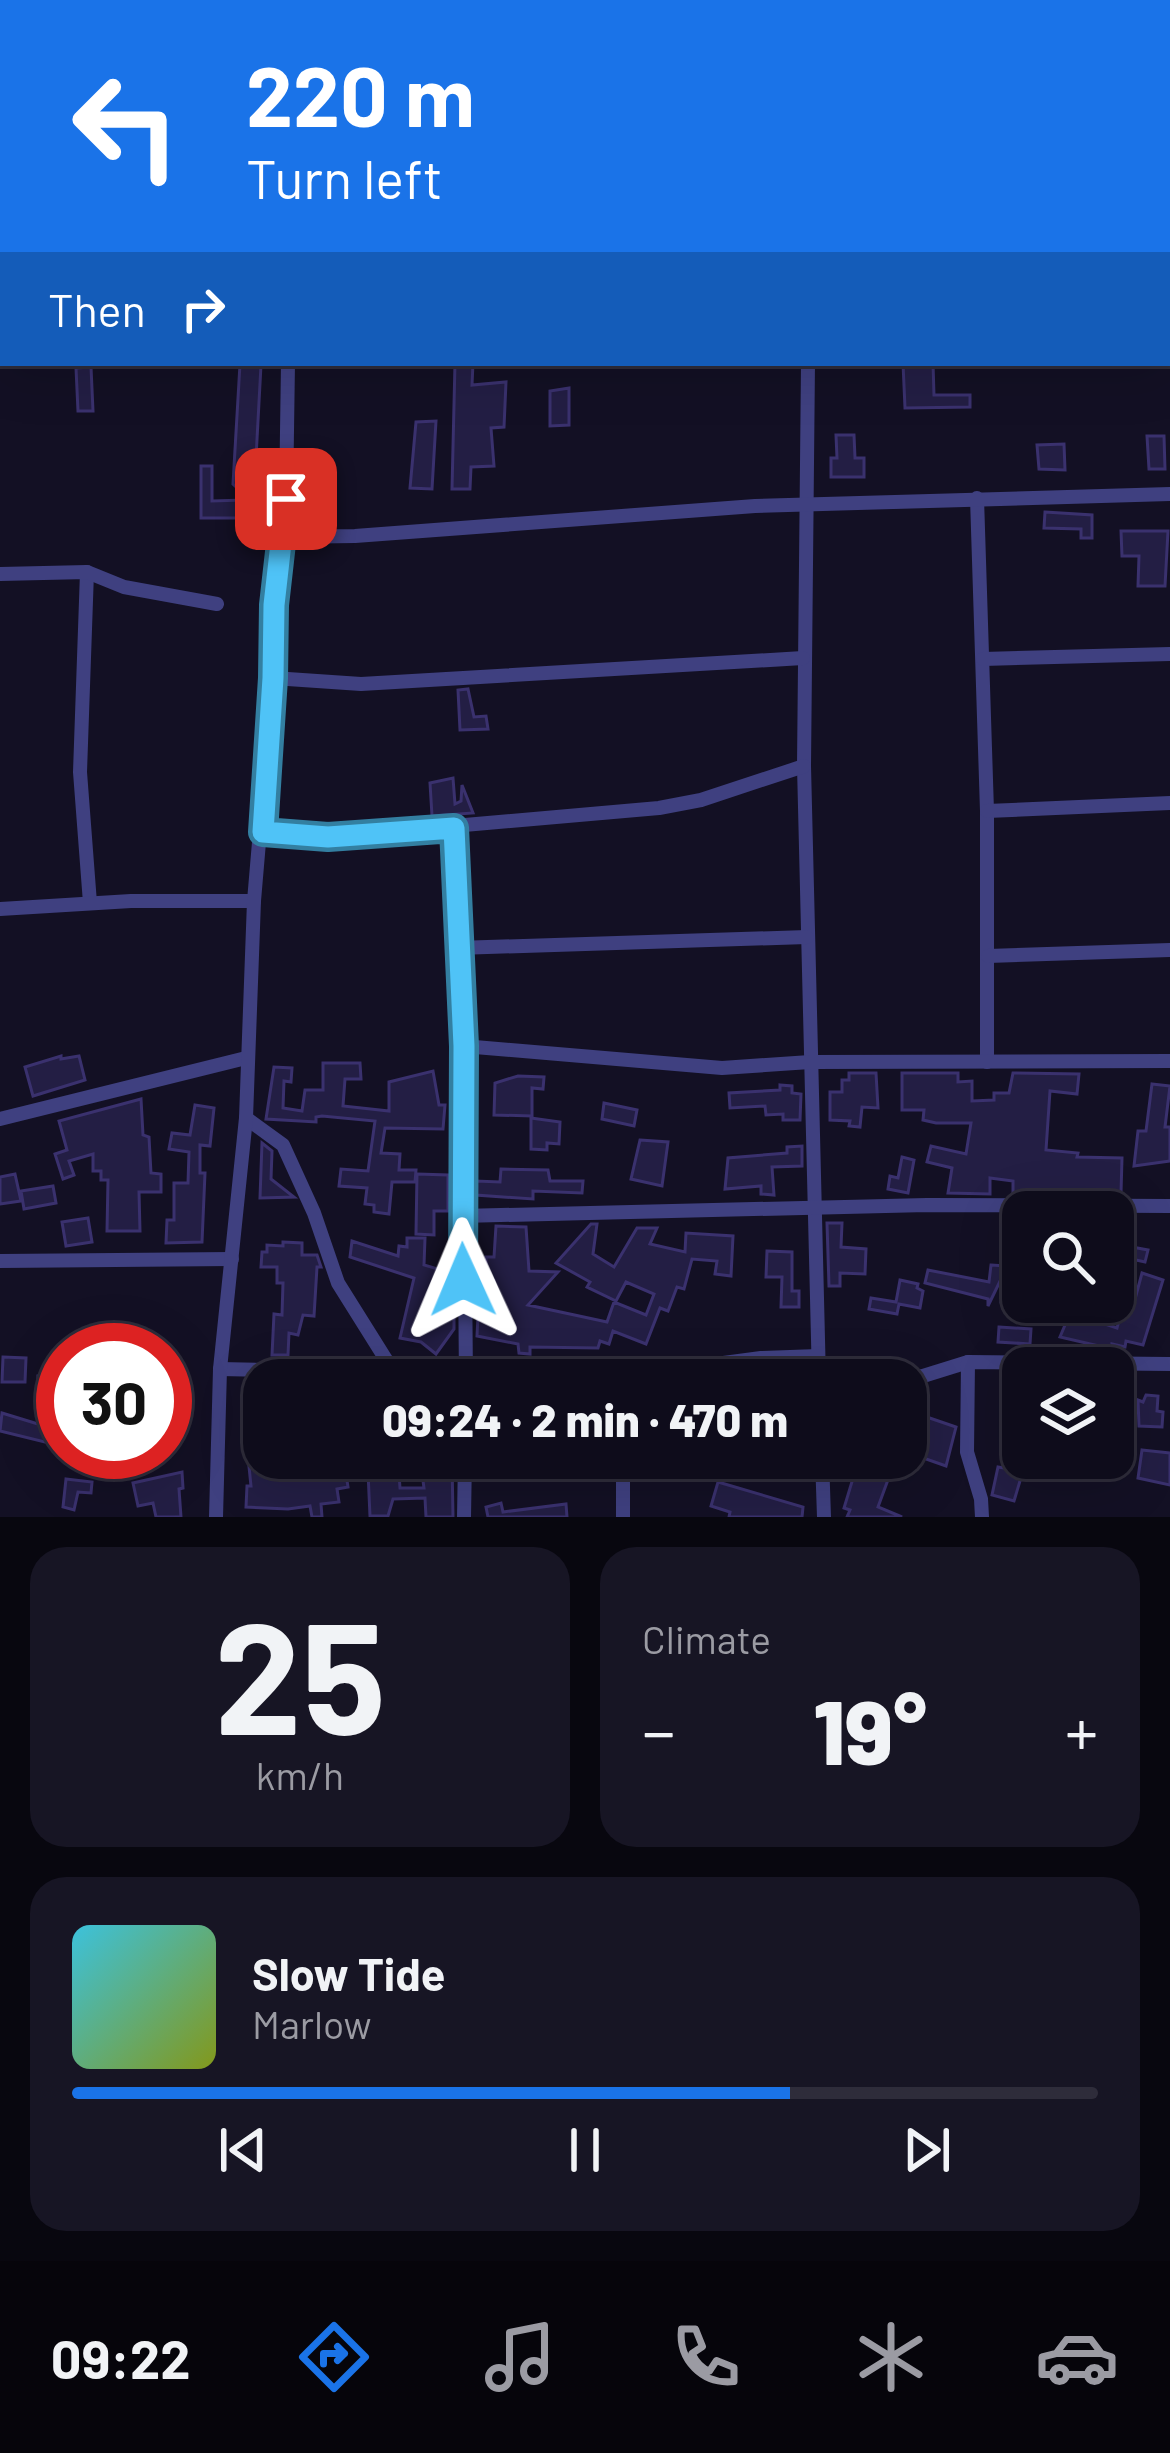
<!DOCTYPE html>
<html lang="en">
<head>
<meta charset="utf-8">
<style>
  body { margin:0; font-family:Barlow,sans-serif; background:#171524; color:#f1f3f6; height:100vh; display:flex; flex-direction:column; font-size:45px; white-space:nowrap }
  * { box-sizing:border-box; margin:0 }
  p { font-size:39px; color:#9b9ba3 }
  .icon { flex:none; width:66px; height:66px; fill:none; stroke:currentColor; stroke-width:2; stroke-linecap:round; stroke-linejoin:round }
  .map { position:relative; height:1517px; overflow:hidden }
  .drawer { display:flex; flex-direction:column; gap:30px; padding:30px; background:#08070f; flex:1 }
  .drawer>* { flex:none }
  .top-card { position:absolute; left:0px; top:0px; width:1170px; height:366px; box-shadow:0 12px 48px #0002,0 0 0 3px #2e2c3a; background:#1a73e8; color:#fff; overflow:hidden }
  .fabs { position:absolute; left:1002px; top:1191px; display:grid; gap:24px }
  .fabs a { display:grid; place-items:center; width:132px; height:132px; border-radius:24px; background:#0e0c1b; box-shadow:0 12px 48px #0002,0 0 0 3px #2e2c3a; font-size:60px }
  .speed { position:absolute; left:36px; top:1323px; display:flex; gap:24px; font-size:60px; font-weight:700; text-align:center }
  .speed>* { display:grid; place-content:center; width:156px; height:156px; border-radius:50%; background:#0e0c1b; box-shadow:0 12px 48px #0002,0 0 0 3px #2e2c3a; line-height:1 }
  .speed .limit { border:18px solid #d22; background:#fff; color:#111 }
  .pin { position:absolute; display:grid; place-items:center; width:102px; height:102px; color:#fff; margin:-51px; border-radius:24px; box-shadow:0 6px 18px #0006 }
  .me { position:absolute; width:132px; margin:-66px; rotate:359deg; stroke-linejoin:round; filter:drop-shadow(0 0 9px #0008) }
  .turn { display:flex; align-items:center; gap:42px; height:252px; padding:0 48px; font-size:54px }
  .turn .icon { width:156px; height:156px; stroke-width:2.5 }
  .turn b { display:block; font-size:84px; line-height:102px }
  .then { display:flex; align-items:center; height:114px; padding:0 48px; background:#0003; gap:24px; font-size:45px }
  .big { font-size:90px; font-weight:800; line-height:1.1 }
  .drawer .tile { flex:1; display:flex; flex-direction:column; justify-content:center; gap:18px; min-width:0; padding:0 42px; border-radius:36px; background:#171524 }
  .drawer .dial { align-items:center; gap:0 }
  .dial b { font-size:156px; line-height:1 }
  .song { display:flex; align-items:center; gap:36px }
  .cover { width:144px; height:144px; border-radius:18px; background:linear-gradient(135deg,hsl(190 70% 55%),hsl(70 70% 35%)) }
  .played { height:12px; border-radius:6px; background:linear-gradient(90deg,#1a73e8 70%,#2e2c3a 70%) }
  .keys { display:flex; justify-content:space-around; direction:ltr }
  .heat { display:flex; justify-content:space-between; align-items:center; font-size:66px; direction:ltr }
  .drawer .tiles { flex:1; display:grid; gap:30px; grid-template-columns:1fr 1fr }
  .tile:last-child { grid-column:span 2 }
  .trip { position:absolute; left:243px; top:1359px; width:684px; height:120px; border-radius:36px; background:#0e0c1b; box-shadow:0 12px 48px #0002,0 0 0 3px #2e2c3a; font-weight:800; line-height:120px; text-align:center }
  .tab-bar { display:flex; height:192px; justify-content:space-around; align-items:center; background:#06050b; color:#9b9ba3 }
  .tab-bar .icon { width:84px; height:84px }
  .tab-bar .on { color:#1a73e8 }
  .tab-bar b { font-size:54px; color:#f1f3f6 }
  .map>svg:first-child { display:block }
</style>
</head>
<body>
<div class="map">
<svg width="1170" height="1517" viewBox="0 0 1170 1517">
  <rect width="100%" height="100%" fill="#131024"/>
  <!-- building -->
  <g fill="#231e44" stroke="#3a316e" stroke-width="3">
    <path d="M455,363h18l-1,22 34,-3 -2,45 -13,1 3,38 -23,1 -1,22h-18z"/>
    <path d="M903,363h30l1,32h36v12l-65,1z"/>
    <path d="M240,364l21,1 -7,130 -10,-1 -11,-10z"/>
    <path d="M91,367l2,44h-15l-2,-43z"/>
    <path d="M569,388v37l-19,1v-35z"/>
    <path d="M436,421l-4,68 -22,-1 6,-66z"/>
    <path d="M836,435h18l1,23h9v19h-33v-19h6z"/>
    <path d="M1147,436h17l1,33h-16z"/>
    <path d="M1064,444l1,26 -26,-1 -2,-24z"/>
    <path d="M201,466h11v35l32,-1 1,18h-44z"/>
    <path d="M1045,512l47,3v23h-11v-9l-37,-1z"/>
    <path d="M1121,531h47l-3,55h-27l1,-30h-17z"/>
    <path d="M468,689l6,28 12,-1 2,13 -28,1 -2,-40z"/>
    <path d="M453,778l2,26 6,-3 1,-16 11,28 -41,3 -2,-33z"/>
    <path d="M61,1056v3l18,-3 6,24 -52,16 -8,-29z"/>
    <path d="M323,1063h37l1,16h-16l-2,27 46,5v-29l44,-11 6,34h6l-2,24 -58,-1 -4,25 19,1 -1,16h17l-1,12h-23l-3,32 -15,-2v-7l-9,-1 2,-16 -28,-2 2,-17 27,2 7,-50 -53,-5 -6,1v5l-50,-3 8,-52 18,1 -1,14 -7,-1 -1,27 19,3 3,-21h18z"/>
    <path d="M849,1073h27l2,35 -16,-1 -2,20 -11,-1 1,-5 -20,-1v-28h12v-12h7z"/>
    <path d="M902,1073h56v9l14,-1v20l22,-1v-7h15l4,-20 66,1 -2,20 -27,-3 -4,59 32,3 -1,4 45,1 -1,35 -108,1v-13l-23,-3v16l-42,-1 4,-25 -25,-6 4,-16 35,8 5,-31h-35l-13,-3 1,-10h-22z"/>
    <path d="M518,1076l26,1 -1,12 -11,-1v28l-38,-1 1,-32z"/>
    <path d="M1152,1084l18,2 -5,41h5v34l-36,5 4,-35h8z"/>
    <path d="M780,1085l12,1v7l9,1 -1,26h-17v-6l-17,1 -1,-9 -35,2 -1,-15 51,-3z"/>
    <path d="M141,1099l2,36 6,2 2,36 10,1v18h-22l1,39h-33l1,-51h-7v-9h-8v-17l-24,7 5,14 -11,4 -8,-25 12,-4 -8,-29z"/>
    <path d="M604,1103l33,7 -3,16 -32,-7z"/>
    <path d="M195,1105l19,3 -4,38 -10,-1v28h5l-3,69 -36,1 1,-23h7v-37h14l1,-31 -20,-3 3,-16 18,2z"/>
    <path d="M531,1118l29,4 -1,22 -12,-1v7l-16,-1z"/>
    <path d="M640,1140l28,2 -6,44 -31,-7z"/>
    <path d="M262,1143l10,8 -1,28 23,18 -34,1z"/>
    <path d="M802,1146v20l-30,1 2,28 -13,-1v-8l-36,3 3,-31 59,-5v-6z"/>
    <path d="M902,1157l12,3 -6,33 -20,-4 2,-13 8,2z"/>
    <path d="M501,1169l47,1 2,11h33l-1,12 -49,-2v8l-57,-4v-14l24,1z"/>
    <path d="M15,1174l6,27 -21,3v-27z"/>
    <path d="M417,1174l31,1v36h-14v24l-18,-1z"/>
    <path d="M53,1186l3,17 -32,6 -3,-18z"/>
    <path d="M88,1218l4,24 -26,4 -4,-24z"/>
    <path d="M1113,1222l14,1 -1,6 8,1 -2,17 16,3 -3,12 -32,-7z"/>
    <path d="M827,1223h15l-1,24 25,2 -1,25 -25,-1v13h-11z"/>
    <path d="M591,1224h6l-4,30 21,13 23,-39h20l-7,16 35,8 1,-19 47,3 -2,40 -16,-2 2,-13 -25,-2 -8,30 -7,-2 -9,24 -8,-3 -14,36 -33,-13 -4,13 -9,-3 -2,7 -68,-1v7l-11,-1 -1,-9 -41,-8 1,-20 14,3 2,-38 -8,1v-25h8l2,-31 30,1 3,44 29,1 -30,33 79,17 7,-20 32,13 8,-21 -28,-12 -10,19 -29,-14 3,-5 -34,-19z"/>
    <path d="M407,1238h18l-1,27 24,7 -2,12 -13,-2 -4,18 12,4 -2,6 15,7v12l-18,25 -15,-12 -21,-4 14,-60 -64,-21 2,-16 46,15 1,-10 8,1z"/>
    <path d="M283,1242l19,1v12h15l4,12h-4l-3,49 -11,-1 -5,20 -9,-2 -1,22h-16l2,-41 8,1 1,-32h-6v-16h-16l1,-15h5v-7l16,1z"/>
    <path d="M767,1251l25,1v39h7v16h-18l1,-30h-16z"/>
    <path d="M991,1265l30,2 -8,37 -12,-2 2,-27 -15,31v-7l-63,-16 3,-13 61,12z"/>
    <path d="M1142,1273l21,7 -20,65 -17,-4 -1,6 -13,-3v5l-52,-12 13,-31 25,8 -2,7 21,7 7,-27 10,2z"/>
    <path d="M900,1280l18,4 -1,4 6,3 -3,17 -21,-4 -2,10 -28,-5 2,-11 25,4z"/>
    <path d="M999,1327l32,2 -1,15 -32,-2z"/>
    <path d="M3,1357l23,1 -1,24h-23z"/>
    <path d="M38,1376h21l-1,32h-20z"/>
    <path d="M1146,1395l12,1 -1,15 6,1 -1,15 -23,-1 -1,-26 5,2z"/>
    <path d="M2,1413l59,18 -4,14 -57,-14z"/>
    <path d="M918,1414l38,13 -10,39 -40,-14v-11z"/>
    <path d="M252,1420h12v38l50,1 1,7 83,-7 2,29h24l-4,-30h11l1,7 20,-4 1,56h-27l-1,-19 -32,1 -5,17h-18l-2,-44 -22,2 2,13 -11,2 2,13 -18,2 1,13h-10l-2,-11 -22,3 -42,-2 1,-21h4l-6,-59h7z"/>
    <path d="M1142,1450l28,3v32l-32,-7z"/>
    <path d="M880,1458h16l-18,49 24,10h-55l3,-7 -6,-2 13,-43 19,2z"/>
    <path d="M998,1467l25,4 -9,30 -22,-6z"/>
    <path d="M182,1472l1,16 -4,1 2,28h-25l-3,-14 -15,3 -5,-23z"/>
    <path d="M66,1479l26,3 -1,11 -13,-1 -4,18 -11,-3z"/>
    <path d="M718,1482l85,25 -1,10h-73l1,-5 -19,-6z"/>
    <path d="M501,1503l2,9 63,-8 1,13h-79l-2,-10z"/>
  </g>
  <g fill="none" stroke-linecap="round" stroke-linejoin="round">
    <!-- minor -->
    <g stroke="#3f4080" stroke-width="14">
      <path d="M153,0v3"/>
      <path d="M799,0v3"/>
      <path d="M305,3v-3"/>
      <path d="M462,3v-3"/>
      <path d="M600,3v-3"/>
      <path d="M1166,3v-3"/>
      <path d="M1167,51h3"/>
      <path d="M1167,149l3,111"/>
      <path d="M0,272h3"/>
      <path d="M1167,337l3,1"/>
      <path d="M808,363l-4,403 15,614"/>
      <path d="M977,498l10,313v251"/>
      <path d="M284,537l71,-1 400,-30 415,-12"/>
      <path d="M87,572l-7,200 10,131"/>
      <path d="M0,574l87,-2 37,15 93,17"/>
      <path d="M983,659l187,-5"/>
      <path d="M273,678l88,6 442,-26"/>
      <path d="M987,811l183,-8"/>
      <path d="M454,828l9,218 3,334"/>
      <path d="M263,833l65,4 331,-29 42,-8 103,-34"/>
      <path d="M0,909l131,-8h123"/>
      <path d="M457,948l350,-11"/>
      <path d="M988,956l182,-6"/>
      <path d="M463,1046l259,22 88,-6 360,-1"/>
      <path d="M246,1118l37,27 31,68 24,70 57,91"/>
      <path d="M0,1119l246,-61"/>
      <path d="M462,1216l465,-11 243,1"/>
      <path d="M0,1261l232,-2"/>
      <path d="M220,1369l391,9 150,-20 57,-2"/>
      <path d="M893,1377l30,-1 45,-14"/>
      <path d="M623,1458v59"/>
      <path d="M822,1458l2,59"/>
      <path d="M216,1517l4,-148 26,-251 8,-217 19,-223 1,-72 12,-107 2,-136"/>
      <path d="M464,1517l1,-59"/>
      <path d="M982,1517l-1,-18 -14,-47 1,-90 202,2"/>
    </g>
  </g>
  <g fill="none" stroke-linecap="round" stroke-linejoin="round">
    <defs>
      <path id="route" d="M286,499l-12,106 -1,73 -10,154 65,5 126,-9 10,218 -1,234"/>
    </defs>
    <!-- route casing -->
    <use href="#route" stroke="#337fa1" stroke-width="30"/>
    <!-- route -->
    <use href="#route" stroke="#4fc3f7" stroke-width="21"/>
  </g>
</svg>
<div class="fabs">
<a><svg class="icon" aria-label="search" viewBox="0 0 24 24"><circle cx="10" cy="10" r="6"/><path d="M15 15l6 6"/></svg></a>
<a><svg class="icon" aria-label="layers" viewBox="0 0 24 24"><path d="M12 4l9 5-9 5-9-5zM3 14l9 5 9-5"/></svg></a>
</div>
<div class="speed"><div class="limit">30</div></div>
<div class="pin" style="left:286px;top:499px;background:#d93025"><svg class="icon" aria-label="arrive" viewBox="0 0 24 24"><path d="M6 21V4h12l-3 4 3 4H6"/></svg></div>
<svg class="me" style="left:463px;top:1280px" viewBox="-20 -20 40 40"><path d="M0-17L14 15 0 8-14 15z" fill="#4fc3f7" stroke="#fff" stroke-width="4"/></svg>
<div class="trip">09:24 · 2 min · 470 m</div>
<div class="top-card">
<div class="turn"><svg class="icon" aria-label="left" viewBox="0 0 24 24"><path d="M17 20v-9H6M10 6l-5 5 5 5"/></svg><div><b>220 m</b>Turn left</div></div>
<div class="then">Then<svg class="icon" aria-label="right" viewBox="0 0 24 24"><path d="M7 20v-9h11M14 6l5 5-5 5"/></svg></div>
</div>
</div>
<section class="drawer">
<div class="tiles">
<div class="tile dial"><b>25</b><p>km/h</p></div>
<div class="tile"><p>Climate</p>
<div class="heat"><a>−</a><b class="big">19°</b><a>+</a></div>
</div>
<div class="tile">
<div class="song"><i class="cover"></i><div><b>Slow Tide</b><p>Marlow</p></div></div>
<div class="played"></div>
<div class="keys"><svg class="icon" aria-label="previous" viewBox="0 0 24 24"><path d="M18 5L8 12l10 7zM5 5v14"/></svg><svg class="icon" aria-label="pause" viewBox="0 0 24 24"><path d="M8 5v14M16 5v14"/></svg><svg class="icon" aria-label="next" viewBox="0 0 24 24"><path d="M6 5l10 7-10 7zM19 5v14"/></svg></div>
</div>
</div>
</section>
<nav class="tab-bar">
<b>09:22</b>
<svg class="icon on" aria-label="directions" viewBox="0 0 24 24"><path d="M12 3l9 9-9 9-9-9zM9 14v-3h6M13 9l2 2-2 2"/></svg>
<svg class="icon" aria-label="music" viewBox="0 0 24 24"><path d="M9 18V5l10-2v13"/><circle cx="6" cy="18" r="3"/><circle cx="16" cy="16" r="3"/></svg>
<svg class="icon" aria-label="phone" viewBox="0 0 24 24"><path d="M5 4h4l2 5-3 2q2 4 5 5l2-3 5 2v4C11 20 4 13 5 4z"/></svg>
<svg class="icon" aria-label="climate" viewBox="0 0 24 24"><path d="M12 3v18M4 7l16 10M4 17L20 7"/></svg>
<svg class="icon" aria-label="car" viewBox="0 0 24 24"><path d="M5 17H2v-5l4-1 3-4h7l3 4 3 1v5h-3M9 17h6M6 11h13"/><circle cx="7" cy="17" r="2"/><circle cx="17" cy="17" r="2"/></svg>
</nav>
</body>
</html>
